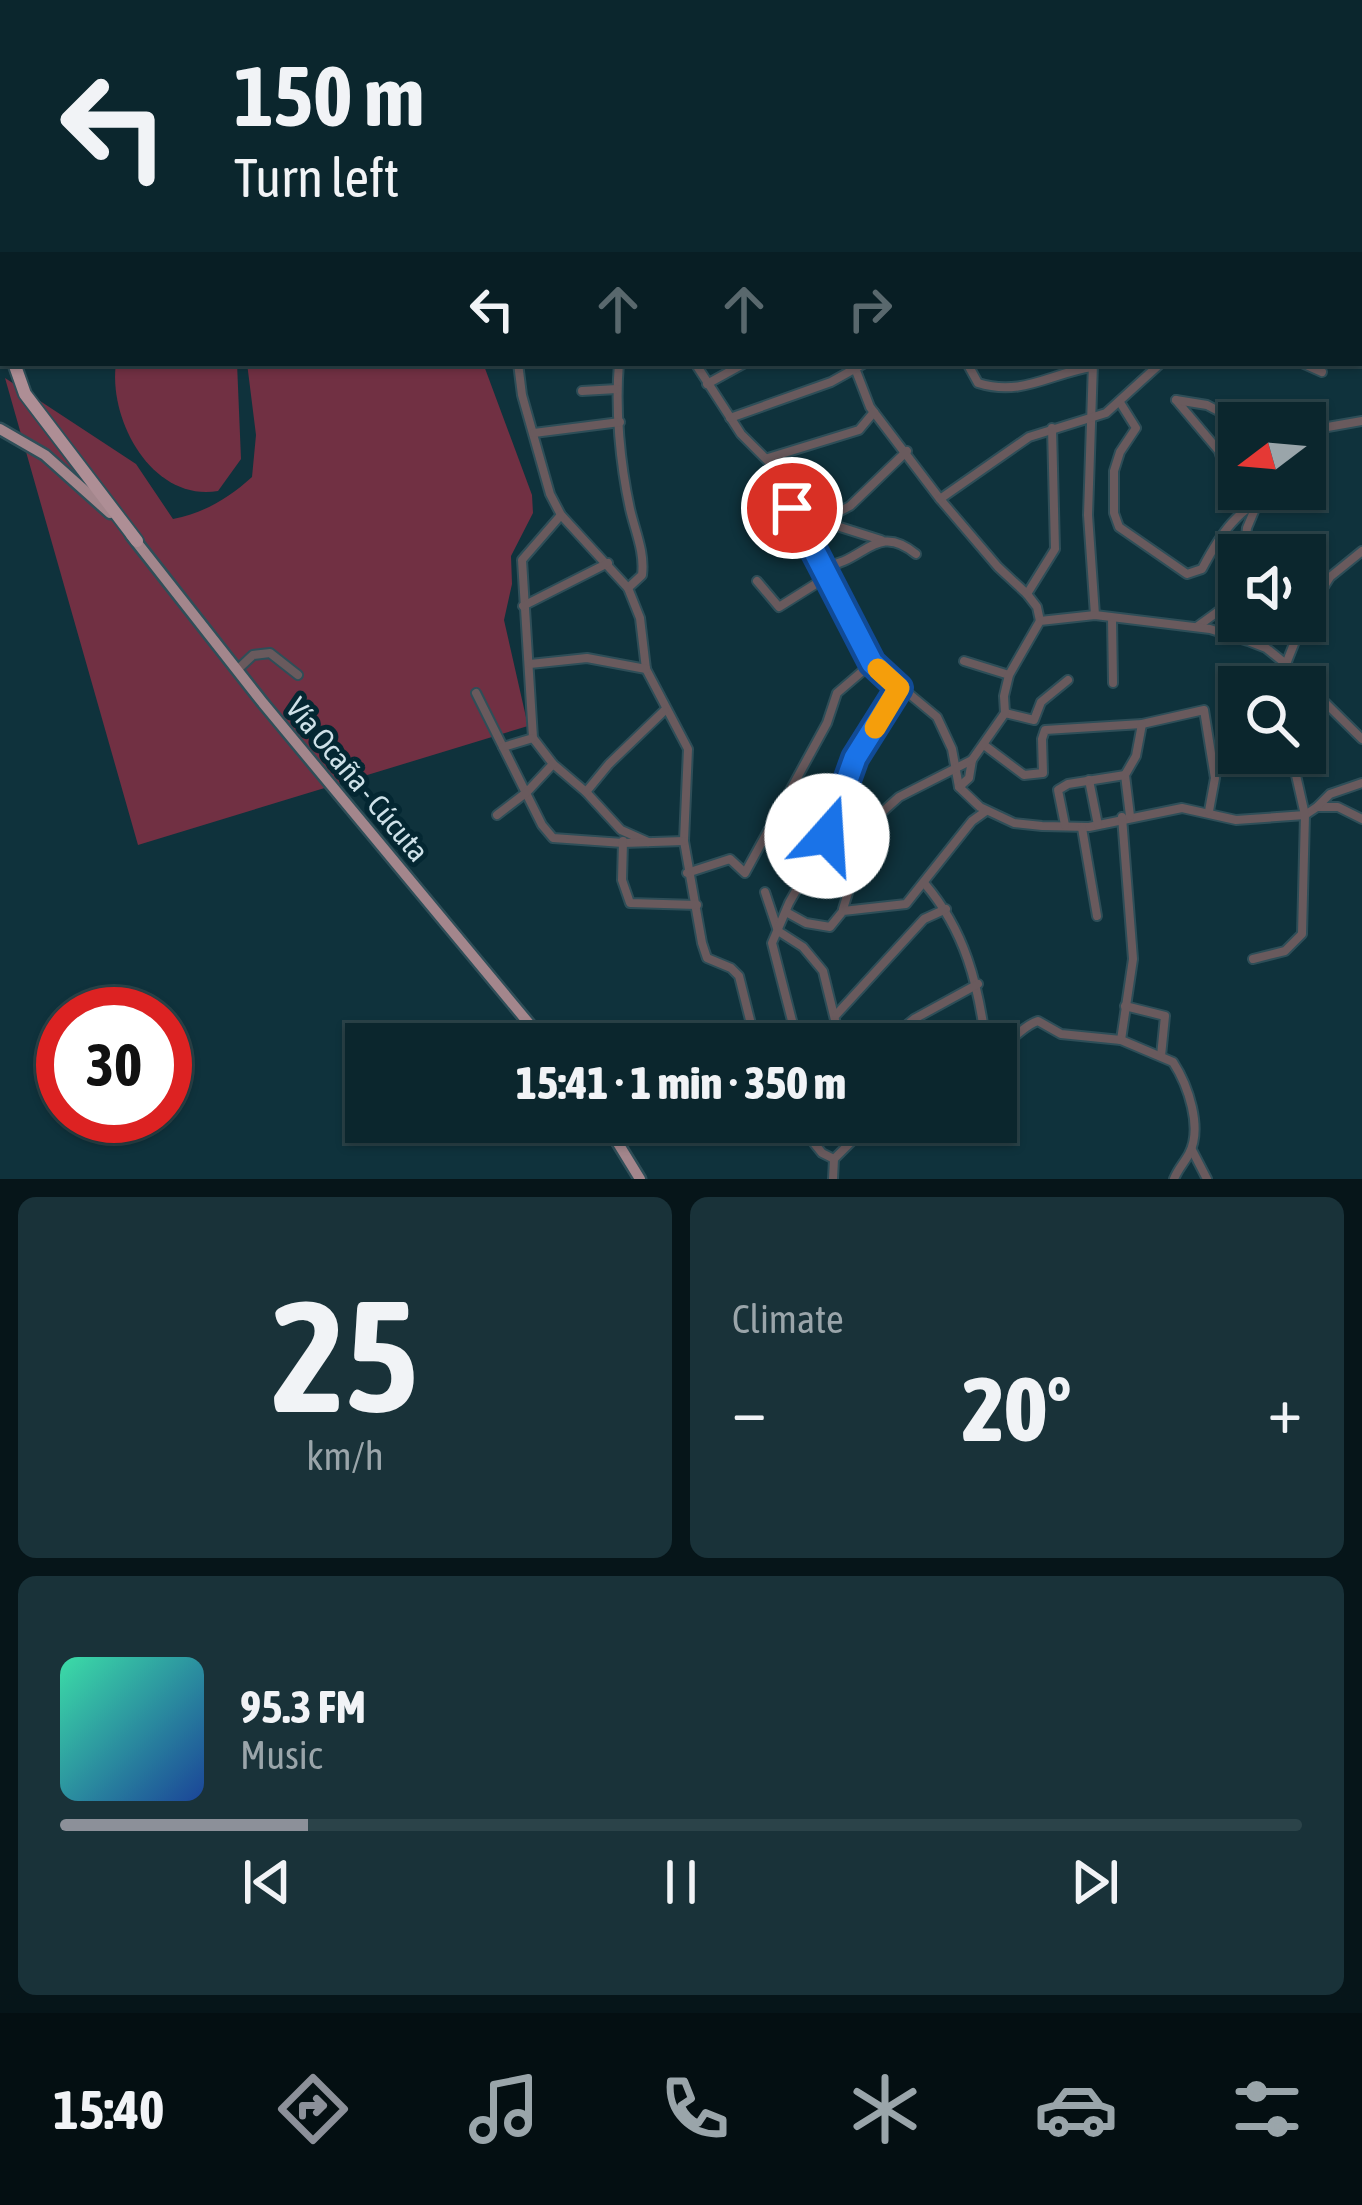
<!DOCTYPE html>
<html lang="en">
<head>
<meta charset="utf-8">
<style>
  body { margin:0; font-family:"Asap Condensed",sans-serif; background:#193239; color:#f1f3f6; height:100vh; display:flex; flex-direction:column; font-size:45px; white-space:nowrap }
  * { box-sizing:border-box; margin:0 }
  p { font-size:39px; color:#9aa5aa }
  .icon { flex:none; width:66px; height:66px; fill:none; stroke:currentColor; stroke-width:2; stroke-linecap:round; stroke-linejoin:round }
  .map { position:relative; height:1179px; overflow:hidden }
  .side { display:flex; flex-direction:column; gap:18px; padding:18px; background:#061519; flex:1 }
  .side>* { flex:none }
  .banner { position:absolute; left:0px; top:0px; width:1362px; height:366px; box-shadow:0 3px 9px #0004,0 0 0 3px #2b4349; background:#0b262d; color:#f1f3f6; overflow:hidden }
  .needle { width:78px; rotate:254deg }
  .controls { position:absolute; left:1218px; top:402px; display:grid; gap:24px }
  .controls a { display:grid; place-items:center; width:108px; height:108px; border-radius:0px; background:#0b262d; box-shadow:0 3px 9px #0004,0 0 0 3px #2b4349; font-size:60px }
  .speed { position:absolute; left:36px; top:987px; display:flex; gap:24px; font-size:60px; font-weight:700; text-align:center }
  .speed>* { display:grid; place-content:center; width:156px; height:156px; border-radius:50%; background:#0b262d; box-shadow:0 3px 9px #0004,0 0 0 3px #2b4349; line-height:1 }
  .speed .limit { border:18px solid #d22; background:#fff; color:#111 }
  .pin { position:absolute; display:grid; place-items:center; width:102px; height:102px; color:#fff; margin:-51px; border:6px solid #fff; border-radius:50%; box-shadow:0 3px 12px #0007 }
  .me { position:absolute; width:132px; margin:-66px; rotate:19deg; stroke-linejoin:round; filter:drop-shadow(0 0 9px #0008) }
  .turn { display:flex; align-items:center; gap:42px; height:252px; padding:0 36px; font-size:54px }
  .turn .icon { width:156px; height:156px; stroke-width:2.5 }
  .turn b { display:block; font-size:84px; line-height:102px }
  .lanes { display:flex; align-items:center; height:114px; padding:0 36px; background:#0003; justify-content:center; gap:60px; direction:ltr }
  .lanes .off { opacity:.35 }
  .big { font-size:90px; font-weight:800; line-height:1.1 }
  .side .card { flex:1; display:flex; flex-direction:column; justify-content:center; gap:18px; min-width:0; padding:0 42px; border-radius:18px; background:#193239 }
  .side .dial { align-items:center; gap:0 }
  .dial b { font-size:156px; line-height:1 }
  .song { display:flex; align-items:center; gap:36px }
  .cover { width:144px; height:144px; border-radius:18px; background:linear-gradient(135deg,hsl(160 70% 55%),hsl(220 70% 35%)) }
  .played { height:12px; border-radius:6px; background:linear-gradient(90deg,#8c9099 20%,#2b4349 20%) }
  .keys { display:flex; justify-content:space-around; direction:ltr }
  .heat { display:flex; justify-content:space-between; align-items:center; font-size:66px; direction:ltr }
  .side .tiles { flex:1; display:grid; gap:18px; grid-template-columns:1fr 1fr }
  .card:last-child { grid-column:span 2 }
  .trip { position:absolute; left:345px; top:1023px; width:672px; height:120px; border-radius:0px; background:#0b262d; box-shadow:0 3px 9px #0004,0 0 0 3px #2b4349; font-weight:800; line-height:120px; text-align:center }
  .tabs { display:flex; height:192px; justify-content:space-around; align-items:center; background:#040f12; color:#9aa5aa }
  .tabs .icon { width:84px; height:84px }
  .tabs .active { color:#8c9099 }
  .tabs b { font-size:54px; color:#f1f3f6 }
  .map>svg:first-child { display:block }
</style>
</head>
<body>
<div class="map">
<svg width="1362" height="1179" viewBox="0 0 1362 1179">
  <rect width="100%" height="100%" fill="#0f323c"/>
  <!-- green -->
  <g fill="#713043">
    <path d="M116,363h121l4,96 -23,32c-66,11 -110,-71 -102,-128z"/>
    <path d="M247,363h236l49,132 1,18 -22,43 1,28 -8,36 24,106 -390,119 -133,-467 131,86 37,55c31,-6 56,-21 79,-42l4,-42z"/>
  </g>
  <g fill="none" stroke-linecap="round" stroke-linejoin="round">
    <defs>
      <g id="minor">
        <path d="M20,0l1,3"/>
        <path d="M161,0l1,3"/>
        <path d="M375,0v3"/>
        <path d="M725,0l5,3"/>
        <path d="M794,0l1,3"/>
        <path d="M1005,0l21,3"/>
        <path d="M1322,0l15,3"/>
        <path d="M68,3l9,-3"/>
        <path d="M207,3v-3"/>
        <path d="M246,3l2,-3"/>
        <path d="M285,3l2,-3"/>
        <path d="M328,3l1,-3"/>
        <path d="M414,3l1,-3"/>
        <path d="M890,3l2,-3"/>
        <path d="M952,3l3,-3"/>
        <path d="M1247,3l1,-3"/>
        <path d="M1359,8h3"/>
        <path d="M0,26l3,-1"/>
        <path d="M1359,26l3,-5"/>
        <path d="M0,79l3,-1"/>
        <path d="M1359,123l3,-1"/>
        <path d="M0,140l3,-1"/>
        <path d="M1359,186l3,-1"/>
        <path d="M1359,212l3,11"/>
        <path d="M0,230l3,-2"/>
        <path d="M1359,313l3,2"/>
        <path d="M518,363l4,32 28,99 11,21 67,73 12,30 6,51 42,80 -4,92 18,102 5,15 24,10 8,8 17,68"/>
        <path d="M619,363c-4,46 1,100 11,146 5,22 15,43 12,66l-14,13"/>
        <path d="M695,363l46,71 38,38 13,36 80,155 65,54 15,32 7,38 21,20 34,16 28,3 47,1 93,-19 54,12 69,-5 12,-8h21l24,12"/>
        <path d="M853,363l17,44 70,92 58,68 29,27 10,13 3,14"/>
        <path d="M967,363l11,20c44,14 73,-10 114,-16"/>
        <path d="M1093,363l-5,152 7,100"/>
        <path d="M1302,363l20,9"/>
        <path d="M707,384l38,-21"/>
        <path d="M582,391l35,-2"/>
        <path d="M1176,400l43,51 17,53 8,2"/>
        <path d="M1176,400l31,5 34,18"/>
        <path d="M1121,404l15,24 -16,24 -6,19v42l5,14 68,47 15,-5c21,-40 34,-56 73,-80"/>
        <path d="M1304,407l18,21"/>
        <path d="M730,418l101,-36 34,-19"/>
        <path d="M534,433l86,-11"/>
        <path d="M768,458l91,-28 15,-18"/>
        <path d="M1305,460l17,-32 40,-7"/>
        <path d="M940,499l89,-62 77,-24 55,-50"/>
        <path d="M561,515l-39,45 11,178 20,26 33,28 35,38 27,12"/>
        <path d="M821,521l29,-15 57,-55"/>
        <path d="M804,526l17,-5 60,19"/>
        <path d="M1244,555l3,-27 12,-29"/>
        <path d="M824,566c40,-3 52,-45 92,-12"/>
        <path d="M757,581l22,26 51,-32"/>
        <path d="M1027,594l28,-45 -3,-121"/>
        <path d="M523,606l85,-43"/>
        <path d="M1305,616l25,-39 32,-26"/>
        <path d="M1112,618l1,65"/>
        <path d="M1198,626l29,-21 12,-18"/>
        <path d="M964,661l45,14"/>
        <path d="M530,664l57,-6 59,11"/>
        <path d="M237,670l16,-15 17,-2 28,22"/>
        <path d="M1293,687l-7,-23 17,-43"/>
        <path d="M476,693l66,132 11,13 70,5 61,-2"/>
        <path d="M1005,713l29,7 7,-18 27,-22"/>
        <path d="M984,745l40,30 19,-2 -1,-34 3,-9 97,-6 62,-14 11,68 -6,33"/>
        <path d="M503,747l30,-9"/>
        <path d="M1089,780l9,45"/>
        <path d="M959,787l10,-9 3,-18 33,-47 -1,-17 5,-21 31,-54 55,-6 115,14 38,12 18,7 20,16 76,75"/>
        <path d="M586,792l23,-28 56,-54"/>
        <path d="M1318,806l12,-12 32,-11"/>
        <path d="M497,815l30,-23 26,-28"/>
        <path d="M1130,816l-5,-41 11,-19 6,-32"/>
        <path d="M777,819l22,10 17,-3 11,10 22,6 50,-45 73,-37"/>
        <path d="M1065,825l-7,-35 10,-6 57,-9"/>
        <path d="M1082,828l15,88"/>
        <path d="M623,841l-1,39 8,23 67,2"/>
        <path d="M687,873l43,-14 15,14 82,-150 10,-30 35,-30"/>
        <path d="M925,884c40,47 53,99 61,160"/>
        <path d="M765,892l13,39 25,16 20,24 14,57 -55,16"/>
        <path d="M843,909l9,-29 -3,-38"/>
        <path d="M786,912l20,11 24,4 13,-16 63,-7 66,-83 14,-10"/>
        <path d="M1253,959l32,-8 17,-17 3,-119 -14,-62"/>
        <path d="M1125,1006l40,10 -4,40"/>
        <path d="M836,1015l88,-96 22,-10"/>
        <path d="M1121,1040l12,-81 -11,-142"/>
        <path d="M798,1044l-26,-101 17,-40 38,-67 28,-78 44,-70"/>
        <path d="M884,1044l30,-25 64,-35"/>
        <path d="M996,1045c23,-6 24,-18 42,-24l23,13 60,6 52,22c15,23 30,66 16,92 -5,9 -11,15 -15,25"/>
        <path d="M797,1122l25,31 12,6"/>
        <path d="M842,1122l16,16"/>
        <path d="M1192,1150l15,29"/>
        <path d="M833,1179l1,-20 37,-37"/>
      </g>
      <g id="primary">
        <path d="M0,429l45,26 65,58"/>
        <path d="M131,535l132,168 283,341"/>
        <path d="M605,1122l35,57"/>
      </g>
      <g id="trunk">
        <path d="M515,3l5,-3"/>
        <path d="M0,286l3,-1"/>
        <path d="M0,297h3"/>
        <path d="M14,363l11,31 112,147"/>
      </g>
    </defs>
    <!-- minor casing -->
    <use href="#minor" stroke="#2e4e58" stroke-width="12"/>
    <!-- primary casing -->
    <use href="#primary" stroke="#2e4e58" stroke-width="15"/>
    <!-- trunk casing -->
    <use href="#trunk" stroke="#2e4e58" stroke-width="16"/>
    <!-- minor -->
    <use href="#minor" stroke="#695a5d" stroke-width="8"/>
    <!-- primary -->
    <use href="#primary" stroke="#a3868c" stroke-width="10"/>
    <!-- trunk -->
    <use href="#trunk" stroke="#ae8e95" stroke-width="12"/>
  </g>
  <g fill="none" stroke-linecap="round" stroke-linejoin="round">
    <defs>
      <path id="route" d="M792,508l80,155 27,25 -44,70 -28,78"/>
    </defs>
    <!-- route casing -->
    <use href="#route" stroke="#114b97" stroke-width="30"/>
    <!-- route -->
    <use href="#route" stroke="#1a73e8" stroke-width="21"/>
    <!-- slow -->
    <path stroke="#f59e0b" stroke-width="21" d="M875,728l24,-40 -21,-19"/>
  </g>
  <g text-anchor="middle" stroke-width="10" stroke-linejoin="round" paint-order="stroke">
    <!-- street labels -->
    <g font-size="30" fill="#cee1e8" stroke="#042732">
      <text transform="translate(357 780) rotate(50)" y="10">Vía Ocaña - Cúcuta</text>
    </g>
  </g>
</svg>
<div class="controls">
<a><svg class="needle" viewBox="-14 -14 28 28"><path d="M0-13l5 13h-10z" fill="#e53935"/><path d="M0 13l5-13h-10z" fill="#9aa5aa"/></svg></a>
<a><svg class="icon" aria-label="sound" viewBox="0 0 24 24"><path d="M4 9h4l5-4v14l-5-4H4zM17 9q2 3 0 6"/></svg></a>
<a><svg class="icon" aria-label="search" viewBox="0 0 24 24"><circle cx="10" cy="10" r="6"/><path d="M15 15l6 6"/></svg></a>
</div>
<div class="speed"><div class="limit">30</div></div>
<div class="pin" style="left:792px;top:508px;background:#d93025"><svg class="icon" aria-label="arrive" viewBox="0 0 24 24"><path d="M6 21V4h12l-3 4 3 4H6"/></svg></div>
<svg class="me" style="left:827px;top:836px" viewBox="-20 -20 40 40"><circle r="19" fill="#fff"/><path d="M0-13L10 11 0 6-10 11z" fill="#1a73e8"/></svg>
<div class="trip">15:41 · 1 min · 350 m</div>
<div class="banner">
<div class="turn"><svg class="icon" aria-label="left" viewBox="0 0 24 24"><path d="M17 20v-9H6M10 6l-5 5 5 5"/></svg><div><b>150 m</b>Turn left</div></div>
<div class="lanes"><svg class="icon" aria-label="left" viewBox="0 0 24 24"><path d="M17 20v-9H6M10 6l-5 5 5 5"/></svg><svg class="icon off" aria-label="ahead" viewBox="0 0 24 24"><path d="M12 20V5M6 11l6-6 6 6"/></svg><svg class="icon off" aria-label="ahead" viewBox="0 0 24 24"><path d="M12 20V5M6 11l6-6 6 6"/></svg><svg class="icon off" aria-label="right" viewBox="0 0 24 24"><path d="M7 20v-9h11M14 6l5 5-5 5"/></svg></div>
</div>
</div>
<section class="side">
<div class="tiles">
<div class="card dial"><b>25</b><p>km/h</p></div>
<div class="card"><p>Climate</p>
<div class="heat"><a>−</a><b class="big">20°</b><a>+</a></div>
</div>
<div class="card">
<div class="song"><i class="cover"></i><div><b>95.3 FM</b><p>Music</p></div></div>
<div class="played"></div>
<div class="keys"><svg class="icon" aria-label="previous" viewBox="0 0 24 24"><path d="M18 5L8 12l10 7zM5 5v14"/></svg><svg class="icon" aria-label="pause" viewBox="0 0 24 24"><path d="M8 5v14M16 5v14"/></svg><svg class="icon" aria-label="next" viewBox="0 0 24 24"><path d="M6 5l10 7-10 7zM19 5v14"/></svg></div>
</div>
</div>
</section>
<nav class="tabs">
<b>15:40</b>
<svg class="icon active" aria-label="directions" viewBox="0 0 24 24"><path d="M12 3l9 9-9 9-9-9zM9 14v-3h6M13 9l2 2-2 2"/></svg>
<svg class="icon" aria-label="music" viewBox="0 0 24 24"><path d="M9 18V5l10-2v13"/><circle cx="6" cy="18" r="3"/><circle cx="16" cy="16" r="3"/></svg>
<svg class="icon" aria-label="phone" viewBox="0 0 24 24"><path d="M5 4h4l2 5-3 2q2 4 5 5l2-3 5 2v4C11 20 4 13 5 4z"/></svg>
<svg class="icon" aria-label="climate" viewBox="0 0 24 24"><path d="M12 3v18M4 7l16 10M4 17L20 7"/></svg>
<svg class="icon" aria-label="car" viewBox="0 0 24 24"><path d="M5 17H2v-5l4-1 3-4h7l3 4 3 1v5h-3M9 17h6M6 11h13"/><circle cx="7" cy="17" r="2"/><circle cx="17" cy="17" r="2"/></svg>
<svg class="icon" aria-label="filters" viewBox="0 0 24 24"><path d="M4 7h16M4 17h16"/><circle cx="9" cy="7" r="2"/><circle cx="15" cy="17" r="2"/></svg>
</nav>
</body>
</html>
